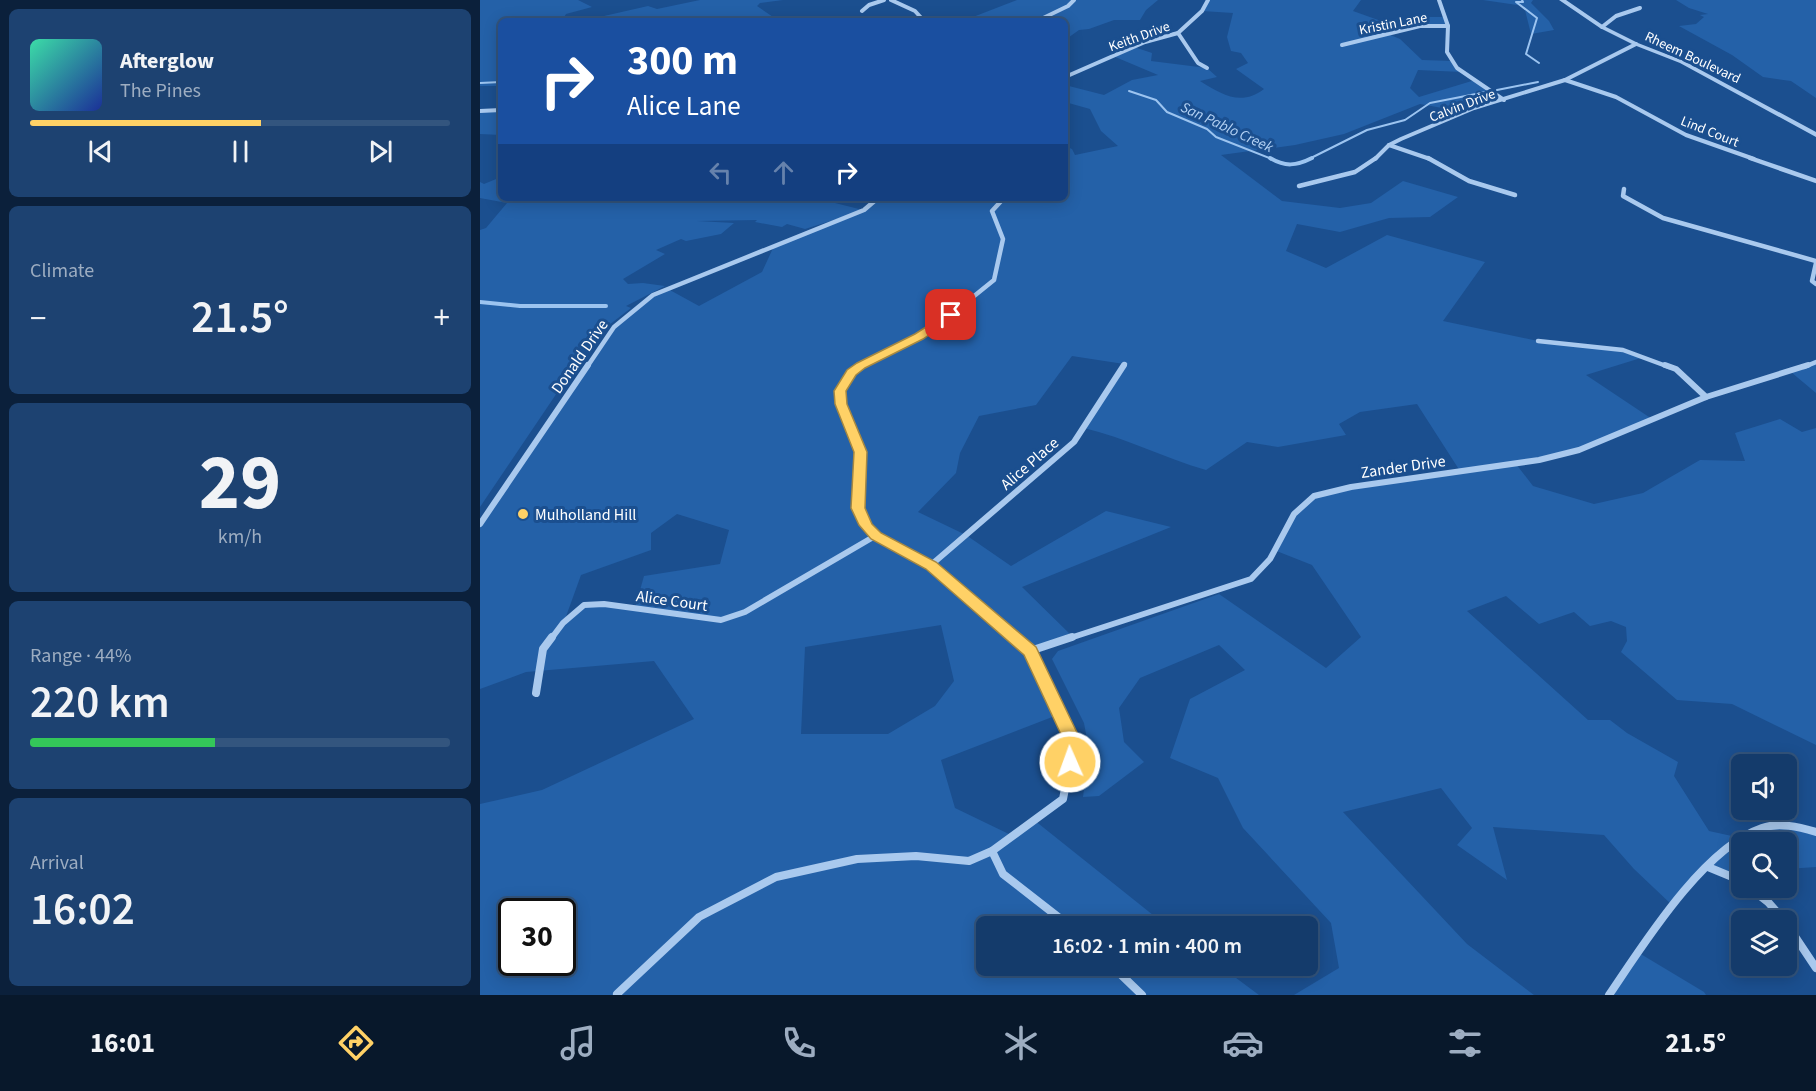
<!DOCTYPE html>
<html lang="en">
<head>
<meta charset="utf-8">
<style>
  body { margin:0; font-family:"Source Sans 3",sans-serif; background:#1d4271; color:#f1f3f6; height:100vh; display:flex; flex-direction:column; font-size:22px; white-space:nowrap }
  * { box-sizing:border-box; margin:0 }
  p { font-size:20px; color:#9dadc1 }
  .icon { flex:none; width:33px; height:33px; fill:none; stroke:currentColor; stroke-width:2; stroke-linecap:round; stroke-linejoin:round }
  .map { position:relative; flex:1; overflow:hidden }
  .panel { display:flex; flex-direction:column; gap:9px; padding:9px; background:#0b203b; width:480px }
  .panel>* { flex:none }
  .guide { position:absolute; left:18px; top:18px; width:570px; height:183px; border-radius:9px; box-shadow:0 3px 15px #0003,0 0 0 2px #33557e; background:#1a4fa0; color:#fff; overflow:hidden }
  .buttons { position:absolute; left:1251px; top:754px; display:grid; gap:12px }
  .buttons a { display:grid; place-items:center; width:66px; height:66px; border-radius:9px; background:#143b6b; box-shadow:0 3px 15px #0003,0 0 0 2px #33557e; font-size:30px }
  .speed { position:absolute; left:18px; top:898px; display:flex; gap:12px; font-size:30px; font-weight:700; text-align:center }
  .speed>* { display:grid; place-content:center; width:78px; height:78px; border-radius:50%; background:#143b6b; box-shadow:0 3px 15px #0003,0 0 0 2px #33557e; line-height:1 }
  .speed .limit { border:3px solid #111; border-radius:9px; background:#fff; color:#111 }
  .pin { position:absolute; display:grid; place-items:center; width:51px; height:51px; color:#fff; margin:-26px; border-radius:12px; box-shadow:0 3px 9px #0006 }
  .me { position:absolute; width:66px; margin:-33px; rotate:358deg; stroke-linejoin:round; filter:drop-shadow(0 0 4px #0008) }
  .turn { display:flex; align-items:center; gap:21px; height:126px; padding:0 30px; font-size:27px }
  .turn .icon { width:78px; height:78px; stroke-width:2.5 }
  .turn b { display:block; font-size:42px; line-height:51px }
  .lanes { display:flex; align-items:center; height:57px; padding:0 30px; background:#0003; justify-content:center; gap:30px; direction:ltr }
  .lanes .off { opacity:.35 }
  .big { font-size:45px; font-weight:600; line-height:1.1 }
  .panel .tile { flex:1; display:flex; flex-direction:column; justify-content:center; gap:9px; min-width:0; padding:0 21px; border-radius:9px; background:#1d4271 }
  .panel .dial { align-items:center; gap:0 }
  .dial b { font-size:78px; line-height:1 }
  .song { display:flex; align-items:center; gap:18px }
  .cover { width:72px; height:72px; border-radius:9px; background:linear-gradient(135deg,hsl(160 70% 55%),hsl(230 70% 35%)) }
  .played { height:6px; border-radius:3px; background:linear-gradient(90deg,#ffd166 55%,#33557e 55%) }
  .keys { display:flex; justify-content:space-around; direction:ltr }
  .heat { display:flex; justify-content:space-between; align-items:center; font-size:33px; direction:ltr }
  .charge { height:9px; border-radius:4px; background:linear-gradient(90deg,#34c759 44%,#33557e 0) }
  .trip { position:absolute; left:496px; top:916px; width:342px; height:60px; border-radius:9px; background:#143b6b; box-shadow:0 3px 15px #0003,0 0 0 2px #33557e; font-weight:600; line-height:60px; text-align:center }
  .tab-bar { display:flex; height:96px; justify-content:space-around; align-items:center; background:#08182b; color:#9dadc1 }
  .tab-bar .icon { width:42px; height:42px }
  .tab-bar .selected { color:#ffd166 }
  .tab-bar b { font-size:27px; color:#f1f3f6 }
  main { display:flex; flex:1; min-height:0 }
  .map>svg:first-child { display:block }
</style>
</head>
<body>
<main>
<section class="panel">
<div class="tile">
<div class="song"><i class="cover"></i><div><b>Afterglow</b><p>The Pines</p></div></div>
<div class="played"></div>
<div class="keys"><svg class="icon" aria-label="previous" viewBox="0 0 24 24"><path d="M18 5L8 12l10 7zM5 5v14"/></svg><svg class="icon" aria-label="pause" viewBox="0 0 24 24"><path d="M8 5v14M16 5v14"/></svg><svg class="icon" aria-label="next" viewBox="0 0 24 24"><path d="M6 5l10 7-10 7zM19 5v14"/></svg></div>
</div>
<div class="tile"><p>Climate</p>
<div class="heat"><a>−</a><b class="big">21.5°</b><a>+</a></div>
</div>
<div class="tile dial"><b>29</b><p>km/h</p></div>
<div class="tile"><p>Range · 44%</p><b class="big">220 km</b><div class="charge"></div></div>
<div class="tile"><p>Arrival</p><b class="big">16:02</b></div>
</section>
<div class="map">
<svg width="1336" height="995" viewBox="0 0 1336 995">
  <rect width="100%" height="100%" fill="#1b4f8f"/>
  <!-- green -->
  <g fill="#2461a8" fill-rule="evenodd">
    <path d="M0,0h98l14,7 -26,7 -3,5 15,2h-77v65h-21z"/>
    <path d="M220,0h83l-23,3 -3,3 22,15h-167l-8,-5 44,-10 9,3z"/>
    <path d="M537,0h141l-12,10 -6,10h-26l-25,9 -10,1 -14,10v-19h-87l-5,-4z"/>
    <path d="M728,0h153l-8,11 28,10 28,-4h36l3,9h-28l-32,8 12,5 22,21 30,1 10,11 -44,-2 -8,18 9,9 56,-17 29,20 -39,12 -45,-8 -76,30 -49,11 -74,10 61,46 58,7 31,-5 32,-22 55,16 -28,20 -41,1 -49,14 -43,-8 -11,27 40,17 61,-33 98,27 -42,59 95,20 85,9 21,7 -58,18 66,44 -73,31 -63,14 17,22 61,18 49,-11 57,-33 45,1 -10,-28 45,-14 22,13 14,-4v317l-84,-41 -55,-4 -56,-48 6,-11 -1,-14 -15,-6 -21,5 -16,-14 -35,12 -33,-28 -39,15 121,109h22l17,13 51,29 -4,14 35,55 32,7c29,-15 44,-13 75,-6v35l-29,2 -1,-26h-44l-1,34h-4l-29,-10 -36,38 -38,-36 -30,-34 -111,-8 14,53 -50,-35 15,-17 -31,-40 -98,24 124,132 67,51h-240l45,-27 -8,-45 -88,-95 -25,-50 -48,-20 20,-59 55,-29 -26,-25 -79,33 -21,30 5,34 20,20 -45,34 -16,1 6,-47 -5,-27 -32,-64 6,-8 161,-57 107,74 35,-31 -49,-72 -38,-15 20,-36 20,-18 146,-25 -43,-67 -57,8 -21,12 7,11 -68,12 -31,-5 -41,28c-42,-12 -80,-32 -122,-42l40,-64 -52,-8 -36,49 -57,11 -19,37 -4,20 -38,39 48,23 45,31 95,-55 65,16 -149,60 51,50 -43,15 30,62 -119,46 14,48 58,28 21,-16 134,107h-181v39h233l39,29h-779v-191l62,-14 152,-71 -40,-58 -128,11 -46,17v-165l134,-197 39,-32 15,-6 31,17 63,-34 12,-26 79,-32 -48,15 -18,-5 -5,3 -27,-5 2,-2 -60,1 37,2 -13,11 -35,7 -5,-2 -25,11 9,4 -42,25 5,5 15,-1 22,3 -39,20 5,2 -35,27 -116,172v-277l6,-2 21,-25 -27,-5v-16l4,2 17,-7v21h332l2,5 28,7 15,-12h187v-52l7,3 3,6 43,-9 -17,-15 -11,-22 -25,-7v-17l39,10 28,-15 26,-5 -45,-19 21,-9 18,6 -1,8 56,7 10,9 -17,4c21,13 41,26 64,8l-28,-20 12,-6 -7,-10 -10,-2 -4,-14 6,-24 -31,-2zM197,514l52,16 -9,34 -76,12 -9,32 -51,-3 -20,17 17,-47 70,-25v-17zM461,625l13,56 -19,25 -47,28h-87l4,-87zM32,912h50v51h-50z"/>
    <path d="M1003,0h50l-2,3 18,18 5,9 -23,4 -7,-28z"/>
    <path d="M1196,0h140v98l-25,-17 -28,-4 -31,-22 -53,-29 17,-2 8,-7 -4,-2 8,-1 -19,-6z"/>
    <path d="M21,110v25l-21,-1v-23z"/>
    <path d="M1336,362v31l-25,-21z"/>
    <path d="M1159,953l65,39 2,3h-96z"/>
  </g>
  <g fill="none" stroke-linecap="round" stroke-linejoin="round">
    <!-- stream-far1 -->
    <g stroke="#9cc4f0" stroke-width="2">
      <path d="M1042,0l1,2h-7l21,16 -11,36 13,9"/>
      <path d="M0,83l21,-1"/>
      <path d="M1017,90l41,-8"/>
      <path d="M649,91l27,9 11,12 40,17 9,8 56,22"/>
      <path d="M829,159l58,-29 38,-10 25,-17 56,-11"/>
    </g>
    <!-- stream -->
    <g stroke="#9cc4f0" stroke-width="4">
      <path d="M790,158c15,9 26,8 42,0"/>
      <path d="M0,302l40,4h86"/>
    </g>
    <!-- minor-far3 -->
    <g stroke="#a9c9ee" stroke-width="4">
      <path d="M411,0l24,11 9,10"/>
      <path d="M959,0l9,26 -1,26 10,16 47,32"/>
      <path d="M382,11l7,-6 15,-5"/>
      <path d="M557,21l31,-15 6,-6"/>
      <path d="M1122,27l14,-11 24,-8"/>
      <path d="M698,33l20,30 9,5"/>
      <path d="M862,45l78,-19h28"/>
      <path d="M585,77l80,-35 33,-9 24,-22 6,-11"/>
      <path d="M1085,80l51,17 70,38 68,24"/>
      <path d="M0,111l21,-1"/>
      <path d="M909,145l41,14"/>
      <path d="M895,159l14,-14 12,-6 73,-31 91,-28 71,-36"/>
    </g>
    <!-- minor-far2 -->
    <g stroke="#a9c9ee" stroke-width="4.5">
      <path d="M948,158l41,23 46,14"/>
      <path d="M1270,158l66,23"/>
      <path d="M819,186l56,-14 21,-14"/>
      <path d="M1144,189l-1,7 40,22 153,43"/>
      <path d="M1336,263l-4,18 4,3"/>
      <path d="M1058,341l85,9 46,17"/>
      <path d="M107,367l27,-40 39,-32 211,-85 14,-12"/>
      <path d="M380,367l77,-41 57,-46 9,-41 -11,-28 12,-13"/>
      <path d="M643,367l2,-3"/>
      <path d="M1324,367l12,-5"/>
    </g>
    <!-- minor-far1 -->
    <g stroke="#a9c9ee" stroke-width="6">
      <path d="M383,365l-12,8 -11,18 1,13 19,48 -2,57 8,16 9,11 56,29 85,74"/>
      <path d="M1185,365l11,4 30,28"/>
      <path d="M0,524l108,-159"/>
      <path d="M451,565l143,-123 50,-77"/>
      <path d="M71,639l12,-16 21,-18 20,-1 117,16 24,-8 130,-76"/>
      <path d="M587,639l184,-60 19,-20 24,-45 20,-18 37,-9 188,-27 40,-10 127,-53 102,-32"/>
    </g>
    <!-- minor -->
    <g stroke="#a9c9ee" stroke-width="8">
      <path d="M550,651l42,-14"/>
      <path d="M56,693l7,-44 9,-12"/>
      <path d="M512,851l11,23 68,53"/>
      <path d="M1228,867l34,14"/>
      <path d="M1270,888l18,14 17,19"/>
      <path d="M1306,923l30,45"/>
      <path d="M632,966l30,29"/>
      <path d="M137,994l82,-77 77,-40 81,-18 59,-3 53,5 23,-10 71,-52 11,-56 -44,-92 -16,-14"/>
      <path d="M1129,995c34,-50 94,-147 153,-167 17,-6 37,-1 54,4"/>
    </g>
    <!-- tertiary -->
    <path fill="#a9c9ee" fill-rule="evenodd" d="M1079,0h7l38,26 34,17 46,18 132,71v5l-136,-74 -46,-18 -34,-17z"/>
  </g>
  <!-- route -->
  <path fill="#ffd166" stroke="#a68842" stroke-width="1.5" d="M471,311l6,4 -2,2 -32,22 -58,29 -9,7 -10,16 1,13 20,48 -2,56 7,16 9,9 55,29 100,85 46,96 -6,24 -6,2 -6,-2 -3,-5 4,-19 -41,-88 -98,-86 -55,-30 -12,-14 -8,-17 3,-56 -19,-48 -1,-13 13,-21 10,-7 58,-29z"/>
  <!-- markers -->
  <circle fill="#ffd166" stroke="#1b4f8f" stroke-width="2" cx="43" cy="514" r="6"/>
  <g text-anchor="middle" stroke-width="6" stroke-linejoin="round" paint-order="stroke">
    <!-- far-street labels -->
    <g font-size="14" fill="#fff" stroke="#1b4f8f">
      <text transform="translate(913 23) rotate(-11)" y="5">Kristin Lane</text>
      <text transform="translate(659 36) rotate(-20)" y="5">Keith Drive</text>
      <text transform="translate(1213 57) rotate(25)" y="5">Rheem Boulevard</text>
      <text transform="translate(982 105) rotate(-21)" y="5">Calvin Drive</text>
      <text transform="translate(1230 131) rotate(22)" y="5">Lind Court</text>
    </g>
    <!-- far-water labels -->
    <g font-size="15" font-style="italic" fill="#b5d3f5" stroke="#1b4f8f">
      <text transform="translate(747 127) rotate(25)" y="5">San Pablo Creek</text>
    </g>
    <!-- street labels -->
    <g font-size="16" fill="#fff" stroke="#1b4f8f">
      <text transform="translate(99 356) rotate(-55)" y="6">Donald Drive</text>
      <text transform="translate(549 463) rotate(-41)" y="6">Alice Place</text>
      <text transform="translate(923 466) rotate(-8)" y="6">Zander Drive</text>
      <text transform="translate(192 600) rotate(8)" y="6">Alice Court</text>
    </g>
    <!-- poi labels -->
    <g font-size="16" fill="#fff" stroke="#1b4f8f" text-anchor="start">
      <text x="55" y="520">Mulholland Hill</text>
    </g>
  </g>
</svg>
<div class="buttons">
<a><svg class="icon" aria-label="sound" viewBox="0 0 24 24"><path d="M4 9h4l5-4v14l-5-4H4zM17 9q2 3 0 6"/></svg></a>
<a><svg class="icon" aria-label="search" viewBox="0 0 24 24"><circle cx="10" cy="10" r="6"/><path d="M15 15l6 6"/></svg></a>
<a><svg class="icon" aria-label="layers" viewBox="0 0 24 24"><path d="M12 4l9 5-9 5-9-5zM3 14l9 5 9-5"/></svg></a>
</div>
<div class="speed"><div class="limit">30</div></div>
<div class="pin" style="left:471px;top:315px;background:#d93025"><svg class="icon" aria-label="arrive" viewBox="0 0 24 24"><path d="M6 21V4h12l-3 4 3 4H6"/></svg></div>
<svg class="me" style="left:590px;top:762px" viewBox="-20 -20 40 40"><circle r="17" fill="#ffd166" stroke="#fff" stroke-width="3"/><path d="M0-11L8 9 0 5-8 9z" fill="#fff"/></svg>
<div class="trip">16:02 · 1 min · 400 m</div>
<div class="guide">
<div class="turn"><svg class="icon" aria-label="right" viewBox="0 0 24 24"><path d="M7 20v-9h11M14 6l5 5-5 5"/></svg><div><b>300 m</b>Alice Lane</div></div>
<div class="lanes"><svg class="icon off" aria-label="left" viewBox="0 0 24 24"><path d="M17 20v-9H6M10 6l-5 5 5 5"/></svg><svg class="icon off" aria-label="ahead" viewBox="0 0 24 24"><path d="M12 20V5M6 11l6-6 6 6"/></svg><svg class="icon" aria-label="right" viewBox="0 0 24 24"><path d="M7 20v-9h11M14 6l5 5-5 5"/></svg></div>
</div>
</div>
</main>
<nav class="tab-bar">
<b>16:01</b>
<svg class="icon selected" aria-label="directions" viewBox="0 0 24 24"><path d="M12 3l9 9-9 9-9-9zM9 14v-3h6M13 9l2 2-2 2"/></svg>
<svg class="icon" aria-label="music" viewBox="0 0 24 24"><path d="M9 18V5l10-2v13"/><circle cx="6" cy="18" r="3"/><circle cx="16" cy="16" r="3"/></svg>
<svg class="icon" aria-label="phone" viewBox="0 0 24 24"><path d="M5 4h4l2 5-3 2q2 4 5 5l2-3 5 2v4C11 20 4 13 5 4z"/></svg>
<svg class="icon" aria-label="climate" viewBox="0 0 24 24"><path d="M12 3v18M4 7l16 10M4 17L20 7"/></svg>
<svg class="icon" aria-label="car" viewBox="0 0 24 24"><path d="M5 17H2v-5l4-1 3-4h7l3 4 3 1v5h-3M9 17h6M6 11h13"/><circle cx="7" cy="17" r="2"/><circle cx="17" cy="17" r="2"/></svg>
<svg class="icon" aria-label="filters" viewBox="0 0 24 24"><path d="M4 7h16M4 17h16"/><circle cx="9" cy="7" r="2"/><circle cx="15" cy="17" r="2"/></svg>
<b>21.5°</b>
</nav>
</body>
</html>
